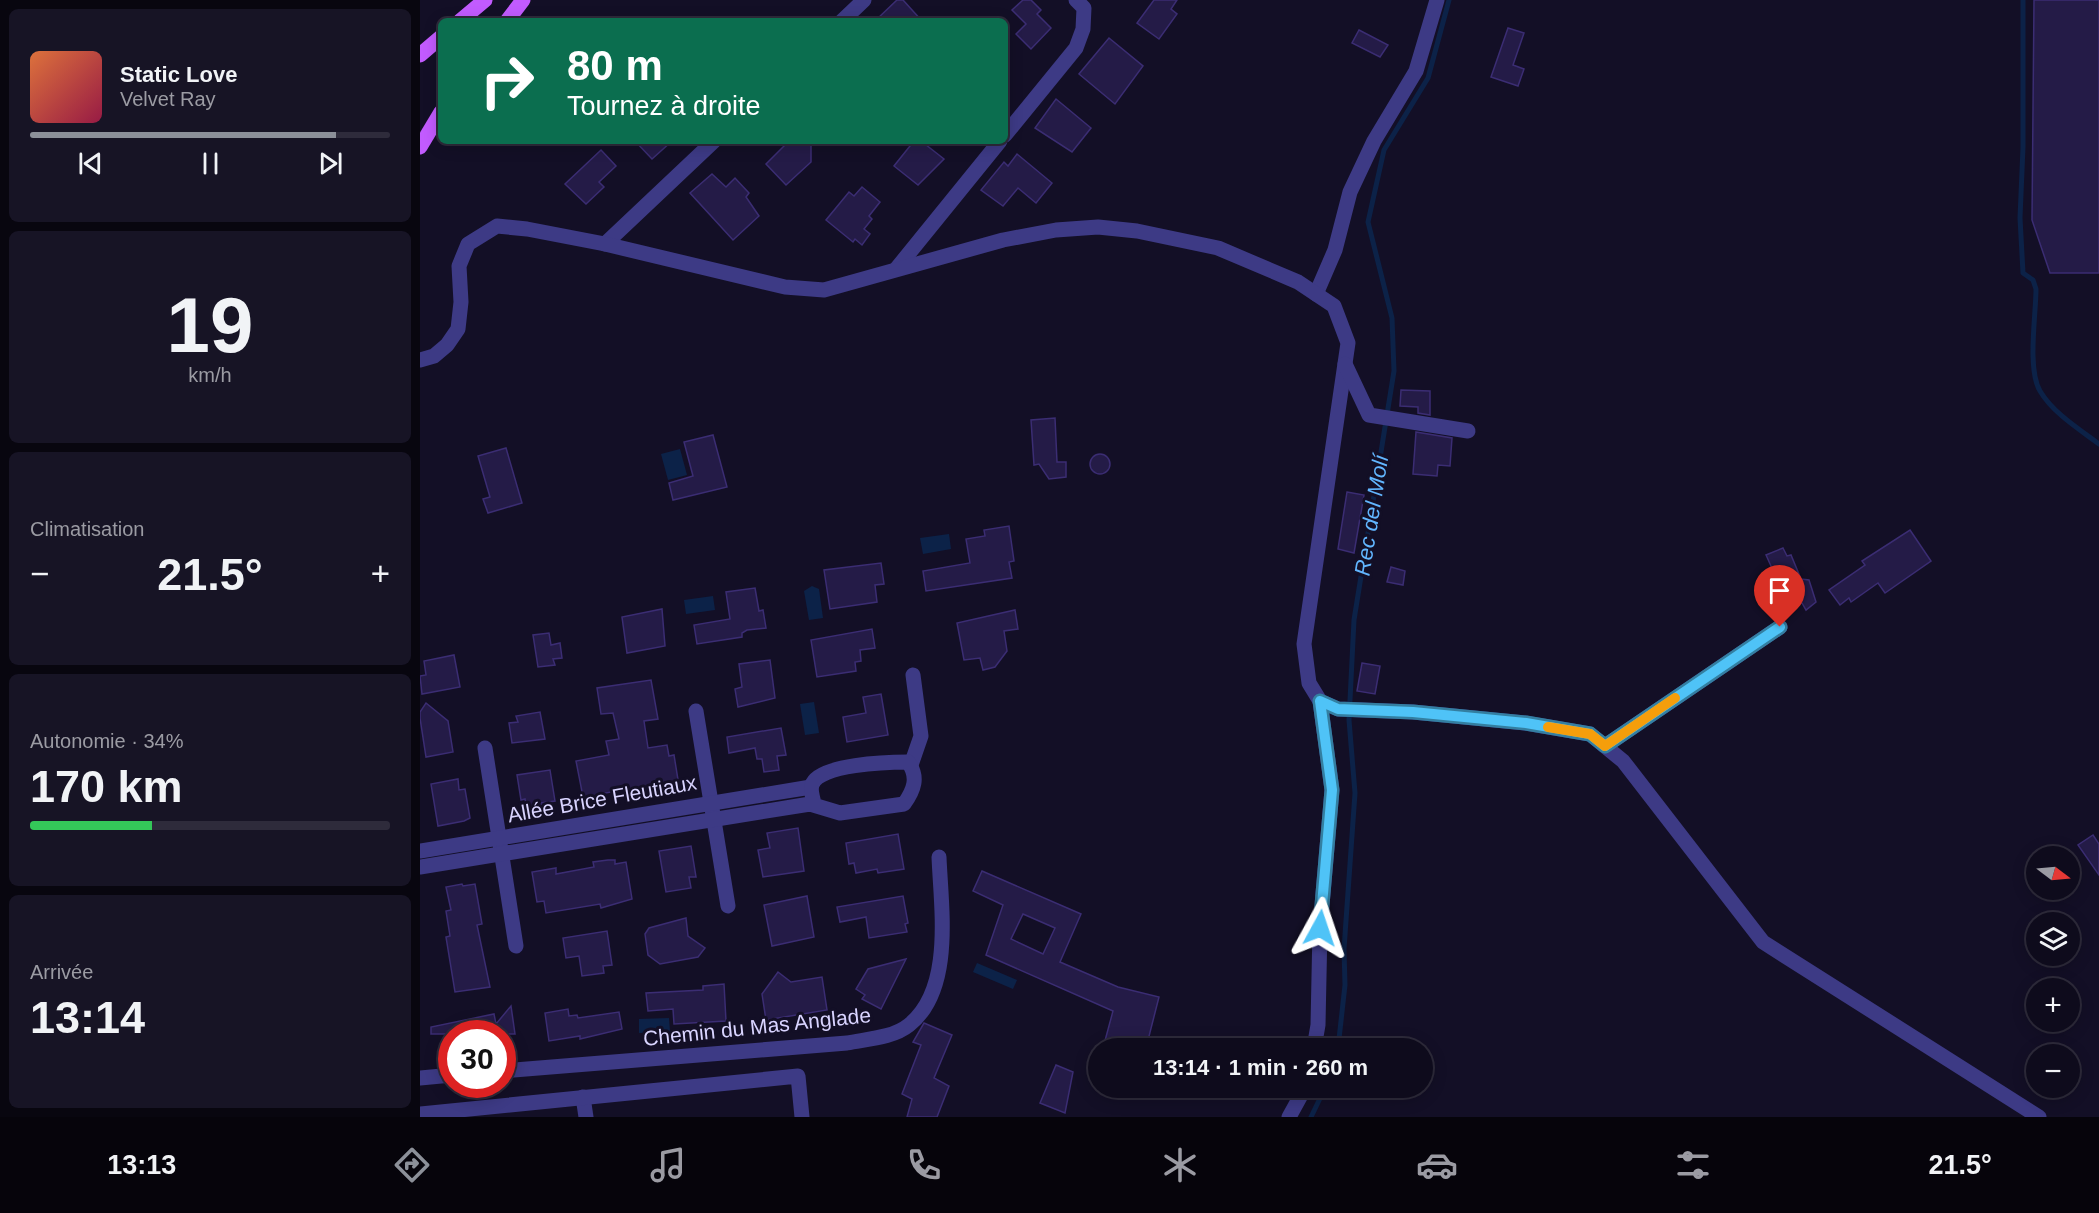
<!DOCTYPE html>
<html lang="fr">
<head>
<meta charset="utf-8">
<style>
  body { margin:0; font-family:Helvetica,sans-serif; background:#171425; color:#f1f3f6; height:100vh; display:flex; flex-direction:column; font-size:22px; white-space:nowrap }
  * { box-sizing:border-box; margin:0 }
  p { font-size:20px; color:#9b9ba3 }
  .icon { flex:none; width:33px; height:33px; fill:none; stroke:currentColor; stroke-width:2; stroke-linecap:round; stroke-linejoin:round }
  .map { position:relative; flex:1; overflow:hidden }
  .drawer { display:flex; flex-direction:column; gap:9px; padding:9px; background:#08060f; width:420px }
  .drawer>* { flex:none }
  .hud { position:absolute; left:18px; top:18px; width:570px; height:126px; border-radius:9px; box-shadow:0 3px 15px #0003,0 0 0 2px #2e2b3b; background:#0b6e4f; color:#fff; overflow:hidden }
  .needle { width:39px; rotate:106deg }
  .fabs { position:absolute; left:1606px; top:846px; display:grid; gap:12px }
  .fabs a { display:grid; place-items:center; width:54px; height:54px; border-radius:50%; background:#0e0b1c; box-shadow:0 3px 15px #0003,0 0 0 2px #2e2b3b; font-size:30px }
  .speed { position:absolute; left:18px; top:1020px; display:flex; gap:12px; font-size:30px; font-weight:700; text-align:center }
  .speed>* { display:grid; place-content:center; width:78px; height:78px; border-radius:50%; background:#0e0b1c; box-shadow:0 3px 15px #0003,0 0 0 2px #2e2b3b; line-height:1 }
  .speed .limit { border:9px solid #d22; background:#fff; color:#111 }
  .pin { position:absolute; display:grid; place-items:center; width:51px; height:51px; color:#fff; margin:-62px -26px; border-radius:50% 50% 50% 0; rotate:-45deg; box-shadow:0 0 6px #0007 }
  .pin .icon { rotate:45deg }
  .me { position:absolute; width:66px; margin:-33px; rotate:5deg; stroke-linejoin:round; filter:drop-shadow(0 0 4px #0008) }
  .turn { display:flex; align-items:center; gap:21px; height:126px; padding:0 30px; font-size:27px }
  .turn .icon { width:78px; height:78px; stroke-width:2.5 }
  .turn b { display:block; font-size:42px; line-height:51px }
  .big { font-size:45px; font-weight:700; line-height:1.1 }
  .drawer .widget { flex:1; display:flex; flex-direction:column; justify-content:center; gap:9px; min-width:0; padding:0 21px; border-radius:9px; background:#171425 }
  .drawer .dial { align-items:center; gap:0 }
  .dial b { font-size:78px; line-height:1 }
  .song { display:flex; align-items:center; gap:18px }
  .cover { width:72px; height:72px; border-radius:9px; background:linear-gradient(135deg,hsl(20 70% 55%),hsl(340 70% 35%)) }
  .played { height:6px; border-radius:3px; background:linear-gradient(90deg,#8c9099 85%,#2e2b3b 85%) }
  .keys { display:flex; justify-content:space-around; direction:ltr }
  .heat { display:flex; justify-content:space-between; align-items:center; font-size:33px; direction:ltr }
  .charge { height:9px; border-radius:4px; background:linear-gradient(90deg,#34c759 34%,#2e2b3b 0) }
  .trip { position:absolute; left:668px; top:1038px; width:345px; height:60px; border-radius:30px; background:#0e0b1c; box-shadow:0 3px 15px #0003,0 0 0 2px #2e2b3b; font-weight:700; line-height:60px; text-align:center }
  .tab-bar { display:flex; height:96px; justify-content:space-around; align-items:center; background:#06040b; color:#9b9ba3 }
  .tab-bar .icon { width:42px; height:42px }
  .tab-bar .current { color:#8c9099 }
  .tab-bar b { font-size:27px; color:#f1f3f6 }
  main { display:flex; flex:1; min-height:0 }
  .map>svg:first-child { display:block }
</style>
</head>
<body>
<main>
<section class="drawer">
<div class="widget">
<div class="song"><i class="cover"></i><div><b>Static Love</b><p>Velvet Ray</p></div></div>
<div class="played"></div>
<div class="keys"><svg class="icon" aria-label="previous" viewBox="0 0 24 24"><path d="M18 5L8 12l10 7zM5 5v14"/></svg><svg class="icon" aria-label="pause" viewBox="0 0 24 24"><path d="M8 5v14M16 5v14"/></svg><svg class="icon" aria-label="next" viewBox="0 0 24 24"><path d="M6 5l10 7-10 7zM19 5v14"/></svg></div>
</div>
<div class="widget dial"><b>19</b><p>km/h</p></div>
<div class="widget"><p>Climatisation</p>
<div class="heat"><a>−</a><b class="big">21.5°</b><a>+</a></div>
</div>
<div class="widget"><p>Autonomie · 34%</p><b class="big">170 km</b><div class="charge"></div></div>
<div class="widget"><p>Arrivée</p><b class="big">13:14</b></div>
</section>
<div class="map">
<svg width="1679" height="1117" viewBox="0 0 1679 1117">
  <rect width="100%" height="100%" fill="#130f26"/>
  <!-- water -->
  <g fill="#0c2248">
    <path d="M260,449l7,26 -19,5 -7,-26z"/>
    <path d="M529,534l2,15 -28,5 -3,-16z"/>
    <path d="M392,586l7,3 4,29 -14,2 -5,-29z"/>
    <path d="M293,596l2,14 -29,4 -2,-14z"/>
    <path d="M394,702l5,31 -14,2 -5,-31z"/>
    <path d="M557,963l40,17 -4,9 -40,-17z"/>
    <path d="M249,1018l1,14 -31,1v-14z"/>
  </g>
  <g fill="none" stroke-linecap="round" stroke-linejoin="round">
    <!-- stream -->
    <g stroke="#0c2248" stroke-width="5">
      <path d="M1603,0v147l-3,71 3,55 10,7 3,9c0,26 -9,80 4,102 13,22 39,38 59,53"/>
      <path d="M918,1048l7,-63 -1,-36 11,-156 -6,-73 5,-100 40,-249 -2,-53 -24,-96 16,-72 44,-72 21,-78"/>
      <path d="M891,1117l14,-29"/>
    </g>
  </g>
  <!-- building -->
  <g fill="#241b47" stroke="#3b2d73" stroke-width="1.5" fill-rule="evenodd">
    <path d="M477,0h6l19,21h-47z"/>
    <path d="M603,0h8l10,10 -4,4 14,14 -20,21 -15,-15 10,-10 -14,-14z"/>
    <path d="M734,0h23l-6,9 6,5 -18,25 -22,-16z"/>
    <path d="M1614,0h65v273h-49l-18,-53z"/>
    <path d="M1088,28l16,5 -11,32 11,4 -6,17 -27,-9z"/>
    <path d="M939,30l29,15 -8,12 -28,-14z"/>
    <path d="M689,38l34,28 -28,38 -36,-30z"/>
    <path d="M636,99l35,29 -19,24 -37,-24z"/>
    <path d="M215,141h37l-20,18z"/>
    <path d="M369,141h22v21l-25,23 -20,-21z"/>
    <path d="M494,141h7l23,18 -26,26 -24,-19z"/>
    <path d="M181,150l15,16 -17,16 5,5 -18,17 -21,-20z"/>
    <path d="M597,154l35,29 -16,20 -18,-15 -15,18 -22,-16 23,-28 4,4z"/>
    <path d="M292,174l14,13 9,-9 14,15 -3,4 13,19 -26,24 -43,-47z"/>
    <path d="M442,187l18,15 -11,14 3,3 -8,10 6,5 -8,11 -7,-6 -2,3 -27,-22 23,-28 5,4z"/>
    <path d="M981,390l29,1v24l-12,-2v-6l-18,-1z"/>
    <path d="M635,418l2,44h9v15l-17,2 -10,-15 -5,1 -3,-45z"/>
    <path d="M996,432l36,6 -2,28 -12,-1 -1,11 -24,-2z"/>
    <path d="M293,435l14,52 -54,13 -4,-17 24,-7 -9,-34z"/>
    <path d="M86,448l16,55 -34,10 -5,-14 7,-2 -12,-41z"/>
    <circle cx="680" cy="464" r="10"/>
    <path d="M927,492l17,3 -10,58 -16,-4z"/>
    <path d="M589,526l5,35 -5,1 3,16 -86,13 -3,-20 47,-8 -4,-24 19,-3 -1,-6z"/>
    <path d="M1490,530l21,31 -46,32 -7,-10 -27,19 -2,-4 -9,7 -11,-15 36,-25 -3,-4z"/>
    <path d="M1363,548l4,8 4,-1 10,24 8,1 7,22 -10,8 -4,-7 -18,2 -9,-4v-8l5,-7 -14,-31z"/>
    <path d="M461,563l3,21 -9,1 2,17 -47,7 -6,-39z"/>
    <path d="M971,567l14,4 -2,14 -16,-3z"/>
    <path d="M335,588l4,23 4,-1 3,18 -19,2 -5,3v4l-45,7 -3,-19 36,-6 -4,-27z"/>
    <path d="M242,609l3,37 -38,7 -5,-36z"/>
    <path d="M595,610l3,19 -14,2 3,20 -12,16 -12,3 -3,-12 -16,2 -7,-37z"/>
    <path d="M452,629l3,19 -15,2 1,11 -6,1 1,9 -39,6 -6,-37z"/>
    <path d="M129,633l2,12 9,-2 2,15 -9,1 2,6 -17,2 -5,-32z"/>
    <path d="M34,655l6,32 -38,7 -2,-18 6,-1 -2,-14z"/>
    <path d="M350,660l5,38 -37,9 -3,-18 7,-2 -3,-23z"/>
    <path d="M942,663l18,3 -5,28 -18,-3z"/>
    <path d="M231,680l7,39 -14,2 4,27 19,-3 2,11 5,-1 5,31 -37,6 -1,-5 -42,7 1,6 -16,2 -8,-41 33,-6 -3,-14 13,-2 -6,-26 -12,1 -4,-26z"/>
    <path d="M461,694l7,41 -41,7 -4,-25 23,-4 -3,-16z"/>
    <path d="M6,703l22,18 5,31 -27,5 -6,-39v-6z"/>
    <path d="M120,712l5,27 -33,4 -3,-20 9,-1 -2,-6z"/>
    <path d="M361,728l5,27 -9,1 2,14 -15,2 -2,-13h-5l-2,-11 -26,5 -2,-16z"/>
    <path d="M130,770l5,31 -14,2 1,6 -15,2 -2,-12 -4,1 -4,-25z"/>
    <path d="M38,779l1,11 6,-1 5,29 -6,3 -26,5 -7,-42z"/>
    <path d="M378,828l6,43 -41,6 -5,-27 12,-2 -3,-15z"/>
    <path d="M478,834l6,35 -26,4 -1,-4 -21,4 -2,-10 -5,1 -3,-21z"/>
    <path d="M1673,835l6,9v31l-21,-30z"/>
    <path d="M271,846l5,31h-7l2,11 -25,4 -7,-41z"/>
    <path d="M188,860h7v4l11,-2 6,37 -31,9 -1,-4 -54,9 -2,-12 -7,1 -5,-30 24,-4v6l38,-7 -1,-5z"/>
    <path d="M562,871l99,43 -21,48 58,25 41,10 -13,51h-43l10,-37 -127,-56 17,-50 -30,-14zM603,914l32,14 -12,26 -32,-15z"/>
    <path d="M42,884l1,2 12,-2 7,40 -5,1 13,62 -35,5 -9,-55 4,-1 -4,-25 5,-1 -5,-23z"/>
    <path d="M387,896l7,41 -42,9 -8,-41z"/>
    <path d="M483,896l5,27 -3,1 2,8 -38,6 -3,-21 -26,5 -3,-15z"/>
    <path d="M266,918l2,18 17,12 -7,9 -38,7 -12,-9 -3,-21 4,-6z"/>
    <path d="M187,931l5,34 -9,1 1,7 -22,3 -3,-20 -13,2 -3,-20z"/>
    <path d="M486,959l-25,50 -19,-10 3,-4 -9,-6 12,-20z"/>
    <path d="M358,972l13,10 31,-5 5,33 -61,10 -4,-26z"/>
    <path d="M304,984l2,37 -52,3 -1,-15 -25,2 -2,-18 57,-3v-4z"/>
    <path d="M91,1006l4,28h-84v-7l63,-13 2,10z"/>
    <path d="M148,1009l1,7 8,-1 1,3 41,-6 3,17 -42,10v-3l-31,5 -4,-28z"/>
    <path d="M504,1023l28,12 -18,43 15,8 -12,31h-30l5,-18 -10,-5 19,-49 -8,-3z"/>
    <path d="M636,1065l17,7 -8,41 -25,-10z"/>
  </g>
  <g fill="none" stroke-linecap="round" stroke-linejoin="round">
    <!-- minor -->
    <g stroke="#3d3a85" stroke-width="15">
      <path d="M422,21l22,-21"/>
      <path d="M585,135l71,-87 7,-19 1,-21 -8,-8"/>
      <path d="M185,244l109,-103"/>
      <path d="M477,268l103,-127"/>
      <path d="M896,294l19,-44 15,-58 24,-51 42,-70 21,-71"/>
      <path d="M0,360l14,-4 13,-11 11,-16 3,-27 -2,-36 9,-22 29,-18 30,3 78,15 180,43 39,3 179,-50 53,-10 42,-3 39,4 81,17 80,34 36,24 14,37 -44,301 5,39 11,18 18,8 75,3 112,11 65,11 33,27 140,181 276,175"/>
      <path d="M925,364l24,51 99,16"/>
      <path d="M276,711l32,195"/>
      <path d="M1185,746l175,-119"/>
      <path d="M65,748l31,198"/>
      <path d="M491,765l10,-29 -8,-61"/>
      <path d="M0,851l391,-64"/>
      <path d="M0,867l390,-63 30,9 64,-9c10,-14 15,-27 4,-42 -19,0 -90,2 -96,23 -2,5 1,13 2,19"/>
      <path d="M894,1048l4,-23 2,-97 12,-138 -12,-89"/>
      <path d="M82,1071l345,-28c20,-4 46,-5 62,-18 45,-36 32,-117 30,-168"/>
      <path d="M0,1078l32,-3"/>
      <path d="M163,1097l3,20"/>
      <path d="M0,1114l378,-38 4,41"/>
      <path d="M869,1117l16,-29"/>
    </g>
    <!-- major -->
    <g stroke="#c25bff" stroke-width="15">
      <path d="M40,21l25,-21"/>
      <path d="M87,21l16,-21"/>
      <path d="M0,55l21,-18"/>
      <path d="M0,147l21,-35"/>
    </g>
  </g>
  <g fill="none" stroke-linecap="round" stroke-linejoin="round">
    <defs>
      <path id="route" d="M900,928l12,-138 -12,-89 18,8 75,3 113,11 64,11 15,12 175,-119"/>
    </defs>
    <!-- route casing -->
    <use href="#route" stroke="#337fa1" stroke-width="15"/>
    <!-- route -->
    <use href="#route" stroke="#4fc3f7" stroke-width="10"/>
    <!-- slow -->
    <path stroke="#f59e0b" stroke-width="10" d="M1128,727l42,7 15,12 70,-48"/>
  </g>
  <g text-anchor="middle" stroke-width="6" stroke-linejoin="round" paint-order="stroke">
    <!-- street labels -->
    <g font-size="21" fill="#d9d4ff" stroke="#130f26">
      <text transform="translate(182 799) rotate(-10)" y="7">Allée Brice Fleutiaux</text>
      <text transform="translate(337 1027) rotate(-6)" y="7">Chemin du Mas Anglade</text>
    </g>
    <!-- water labels -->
    <g font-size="22" font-style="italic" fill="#62b6ff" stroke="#130f26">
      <text transform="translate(951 515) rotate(-81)" y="8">Rec del Molí</text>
    </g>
  </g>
</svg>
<div class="fabs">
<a><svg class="needle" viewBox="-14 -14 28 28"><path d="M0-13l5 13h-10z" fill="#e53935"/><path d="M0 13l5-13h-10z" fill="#9b9ba3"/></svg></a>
<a><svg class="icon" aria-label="layers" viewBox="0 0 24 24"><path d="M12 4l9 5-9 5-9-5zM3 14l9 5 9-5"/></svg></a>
<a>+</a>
<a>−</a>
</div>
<div class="speed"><div class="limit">30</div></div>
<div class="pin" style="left:1360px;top:627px;background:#d93025"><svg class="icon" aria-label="arrive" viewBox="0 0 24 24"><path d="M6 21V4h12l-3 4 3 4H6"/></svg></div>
<svg class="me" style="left:900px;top:928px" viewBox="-20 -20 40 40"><path d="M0-17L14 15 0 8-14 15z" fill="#4fc3f7" stroke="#fff" stroke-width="4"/></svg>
<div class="trip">13:14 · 1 min · 260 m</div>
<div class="hud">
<div class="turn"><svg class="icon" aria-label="right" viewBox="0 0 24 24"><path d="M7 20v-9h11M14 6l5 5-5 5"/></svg><div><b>80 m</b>Tournez à droite</div></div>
</div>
</div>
</main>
<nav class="tab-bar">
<b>13:13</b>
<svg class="icon current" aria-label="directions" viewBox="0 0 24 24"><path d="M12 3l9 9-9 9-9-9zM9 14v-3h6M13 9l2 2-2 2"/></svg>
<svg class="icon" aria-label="music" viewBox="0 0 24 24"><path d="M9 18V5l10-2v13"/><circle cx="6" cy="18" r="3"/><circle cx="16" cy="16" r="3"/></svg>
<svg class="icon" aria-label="phone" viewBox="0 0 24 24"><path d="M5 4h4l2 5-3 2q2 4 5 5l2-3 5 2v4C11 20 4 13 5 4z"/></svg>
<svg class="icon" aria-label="climate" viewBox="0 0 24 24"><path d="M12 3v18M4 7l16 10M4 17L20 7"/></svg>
<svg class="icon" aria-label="car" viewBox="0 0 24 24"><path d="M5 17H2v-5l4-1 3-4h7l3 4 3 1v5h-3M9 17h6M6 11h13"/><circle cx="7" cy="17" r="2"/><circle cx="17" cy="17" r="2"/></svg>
<svg class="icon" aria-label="filters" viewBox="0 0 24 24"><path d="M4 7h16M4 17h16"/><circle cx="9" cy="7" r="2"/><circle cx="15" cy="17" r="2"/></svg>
<b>21.5°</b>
</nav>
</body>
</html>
